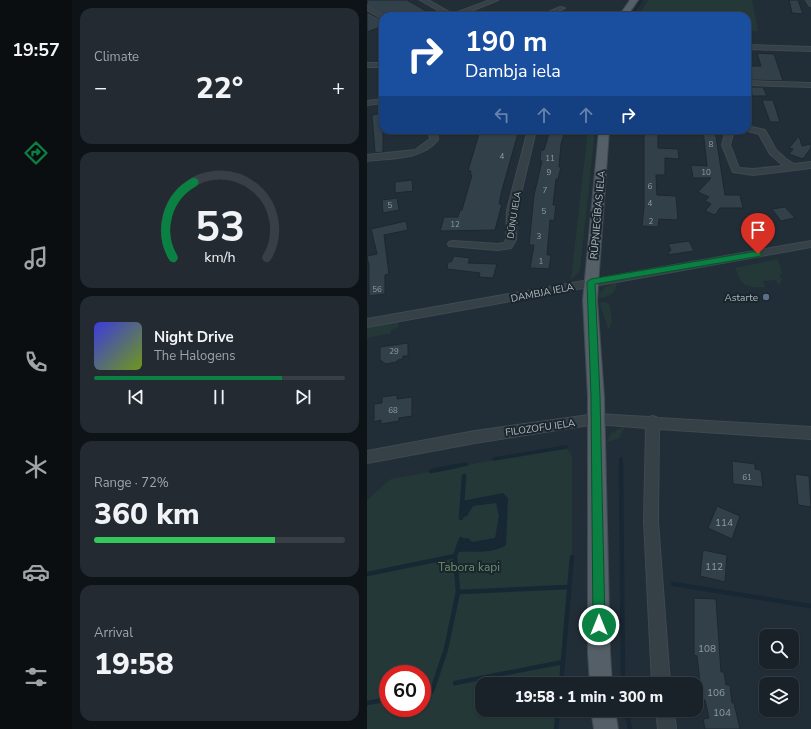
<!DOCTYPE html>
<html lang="en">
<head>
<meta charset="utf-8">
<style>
  body { margin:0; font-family:"Nunito Sans",sans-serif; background:#232a31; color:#f1f3f6; height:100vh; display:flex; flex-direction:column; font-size:15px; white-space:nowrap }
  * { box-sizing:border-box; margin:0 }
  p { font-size:13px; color:#9fa4a8 }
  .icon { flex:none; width:22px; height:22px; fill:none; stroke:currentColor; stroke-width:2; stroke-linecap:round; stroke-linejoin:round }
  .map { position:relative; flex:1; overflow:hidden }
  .drawer { display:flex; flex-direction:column; gap:8px; padding:8px; background:#0e1317; width:295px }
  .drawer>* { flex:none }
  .hud { position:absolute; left:12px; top:12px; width:372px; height:122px; border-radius:12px; box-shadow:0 1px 3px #0004,0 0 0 1px #383f46; background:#1a4fa0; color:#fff; overflow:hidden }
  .fabs { position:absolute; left:392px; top:629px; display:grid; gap:8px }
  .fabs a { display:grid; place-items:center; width:40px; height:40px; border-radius:8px; background:#1a2229; box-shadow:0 1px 3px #0004,0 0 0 1px #383f46; font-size:20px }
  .speed { position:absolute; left:12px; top:665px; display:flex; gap:8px; font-size:20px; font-weight:700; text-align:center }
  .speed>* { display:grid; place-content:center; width:52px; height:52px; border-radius:50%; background:#1a2229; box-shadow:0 1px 3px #0004,0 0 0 1px #383f46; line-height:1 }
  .speed .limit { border:6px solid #d22; background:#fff; color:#111 }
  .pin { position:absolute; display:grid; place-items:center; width:34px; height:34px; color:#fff; margin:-41px -17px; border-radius:50% 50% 50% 0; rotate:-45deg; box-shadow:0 0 4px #0007 }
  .pin .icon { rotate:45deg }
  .me { position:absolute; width:44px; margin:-22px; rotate:0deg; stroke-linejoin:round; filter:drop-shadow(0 0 3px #0008) }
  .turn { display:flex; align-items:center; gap:14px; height:84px; padding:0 20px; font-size:18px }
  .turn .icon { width:52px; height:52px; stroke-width:2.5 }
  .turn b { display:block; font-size:28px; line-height:34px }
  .lanes { display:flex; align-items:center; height:38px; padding:0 20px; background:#0003; justify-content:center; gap:20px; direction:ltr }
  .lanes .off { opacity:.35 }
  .big { font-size:30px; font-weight:800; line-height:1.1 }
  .drawer .card { flex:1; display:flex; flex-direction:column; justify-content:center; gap:6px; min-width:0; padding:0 14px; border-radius:12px; background:#232a31 }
  .drawer .dial { align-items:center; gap:0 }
  .dial svg { height:104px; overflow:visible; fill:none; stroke:#383f46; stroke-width:7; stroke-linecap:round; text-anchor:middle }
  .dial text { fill:#f1f3f6; stroke:none }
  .song { display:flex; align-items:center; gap:12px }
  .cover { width:48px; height:48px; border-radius:6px; background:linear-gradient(135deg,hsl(240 70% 55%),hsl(80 70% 35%)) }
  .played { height:4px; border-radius:2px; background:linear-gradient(90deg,#0b8043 75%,#383f46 75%) }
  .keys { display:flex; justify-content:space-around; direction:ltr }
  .heat { display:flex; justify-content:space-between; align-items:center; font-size:22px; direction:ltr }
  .charge { height:6px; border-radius:3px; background:linear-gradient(90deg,#34c759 72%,#383f46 0) }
  .trip { position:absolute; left:108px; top:677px; width:228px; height:40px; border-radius:12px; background:#1a2229; box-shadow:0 1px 3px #0004,0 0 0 1px #383f46; font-weight:800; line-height:40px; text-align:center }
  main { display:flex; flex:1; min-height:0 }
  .tab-bar { display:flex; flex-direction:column; width:72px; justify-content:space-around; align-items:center; background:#0a0e10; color:#9fa4a8 }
  .tab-bar .icon { width:28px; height:28px }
  .tab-bar .active { color:#0b8043 }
  .tab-bar b { font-size:18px; color:#f1f3f6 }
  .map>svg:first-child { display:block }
</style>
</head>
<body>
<main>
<nav class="tab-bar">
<b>19:57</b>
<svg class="icon active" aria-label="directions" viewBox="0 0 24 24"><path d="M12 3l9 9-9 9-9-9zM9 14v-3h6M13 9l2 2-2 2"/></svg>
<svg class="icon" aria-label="music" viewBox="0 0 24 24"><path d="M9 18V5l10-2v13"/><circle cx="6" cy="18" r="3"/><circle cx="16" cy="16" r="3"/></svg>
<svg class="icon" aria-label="phone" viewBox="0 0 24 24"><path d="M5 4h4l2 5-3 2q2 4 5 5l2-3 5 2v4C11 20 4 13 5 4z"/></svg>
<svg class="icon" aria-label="climate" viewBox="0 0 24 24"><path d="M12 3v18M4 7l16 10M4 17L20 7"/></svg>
<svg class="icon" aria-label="car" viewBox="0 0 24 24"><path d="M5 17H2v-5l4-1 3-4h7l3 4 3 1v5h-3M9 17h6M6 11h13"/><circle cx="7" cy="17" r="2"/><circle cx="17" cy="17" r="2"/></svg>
<svg class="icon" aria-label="filters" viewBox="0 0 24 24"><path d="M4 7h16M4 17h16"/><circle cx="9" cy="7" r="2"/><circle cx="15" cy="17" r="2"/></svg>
</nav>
<section class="drawer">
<div class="card"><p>Climate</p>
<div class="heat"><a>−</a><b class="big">22°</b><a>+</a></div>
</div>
<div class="card dial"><svg viewBox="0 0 100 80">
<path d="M14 69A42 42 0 1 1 86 69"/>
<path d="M14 69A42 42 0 0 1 30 11" stroke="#0b8043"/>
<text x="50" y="56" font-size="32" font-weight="700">53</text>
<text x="50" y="72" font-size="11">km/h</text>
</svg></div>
<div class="card">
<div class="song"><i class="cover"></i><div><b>Night Drive</b><p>The Halogens</p></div></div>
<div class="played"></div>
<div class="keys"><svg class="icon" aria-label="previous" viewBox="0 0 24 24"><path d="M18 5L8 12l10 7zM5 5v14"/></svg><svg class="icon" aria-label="pause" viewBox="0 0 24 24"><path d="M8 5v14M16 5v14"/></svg><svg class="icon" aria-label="next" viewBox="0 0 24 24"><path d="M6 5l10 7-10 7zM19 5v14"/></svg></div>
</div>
<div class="card"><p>Range · 72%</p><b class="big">360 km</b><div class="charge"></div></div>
<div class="card"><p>Arrival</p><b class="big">19:58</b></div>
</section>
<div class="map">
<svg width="444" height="729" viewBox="0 0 444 729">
  <rect width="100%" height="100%" fill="#222e37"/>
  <!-- green -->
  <g fill="#243837" fill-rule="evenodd">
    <path d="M281,0h104l6,31h-11v-15h-108z"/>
    <path d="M221,130h7l-15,140 -9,10z"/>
    <path d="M411,259l4,15h-2v4h3l-4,7 -3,-5 -13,1 2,6c-21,1 -22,-1 -30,-19z"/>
    <path d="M250,283c-1,10 -8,14 -18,15v-4l6,-7z"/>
    <path d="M239,302l4,4 2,17 -4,7c-1,-10 -7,-18 -8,-27z"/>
    <path d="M32,320l-1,7 -7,3v3l-24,5v-12z"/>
    <path d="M258,426l-6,12 -12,4 4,-9z"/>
    <path d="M199,447l6,9v101l-11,127h-79v26h76l-2,19h-189v-229l24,-21zM21,674h34v34h-34z"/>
  </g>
  <!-- water -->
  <path fill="#172733" d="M136,493l5,5 -2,47c-13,9 -33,6 -49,7l4,-13 7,-1 4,4 23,-4 4,-22 -3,-13 -23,3 -6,10 -6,2 1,-17z"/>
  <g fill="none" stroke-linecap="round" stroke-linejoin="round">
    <!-- stream-far2 -->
    <path stroke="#172733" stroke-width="2" d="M264,16l11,-16"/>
    <!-- stream-far1 -->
    <g stroke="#172733" stroke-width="3.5">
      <path d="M127,459l72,-12"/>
      <path d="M254,459v8"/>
      <path d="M84,467l16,-3"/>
    </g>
    <!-- stream -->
    <g stroke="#172733" stroke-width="4.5">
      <path d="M254,466l2,218"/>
      <path d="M64,471l25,-5"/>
      <path d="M94,518l3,-42"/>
      <path d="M0,574l88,-18"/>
      <path d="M306,584l138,22"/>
      <path d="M91,592l110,-5"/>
      <path d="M88,683l108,-21"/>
      <path d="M194,684l11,-127"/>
      <path d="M55,693l10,-2 14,-42 12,-57 -3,-36 6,-17"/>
      <path d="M0,703l21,-4"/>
      <path d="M259,710l4,19"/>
      <path d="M189,729l2,-19"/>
    </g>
  </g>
  <!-- building -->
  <g fill="#32404a" stroke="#1d272e">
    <path d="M0,0h40l28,16h-20l-8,-4 -21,4 -19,-12z"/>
    <path d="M422,0h9l5,14 -11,-1z"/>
    <path d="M0,12l16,8v6l-16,6z"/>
    <path d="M390,53l17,1 9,27 -33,-1 -1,-5h2l-2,-9h12z"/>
    <path d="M384,87h12l4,9h-15z"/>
    <path d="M395,100h11l7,22h-10z"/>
    <path d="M16,113v39l-8,1 -3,-38z"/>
    <path d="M113,130h39l-17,60 -3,14h3l-7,26 -55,1 4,-14h14l2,-7h2l10,-35h-2l1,-4h-3z"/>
    <path d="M183,130l15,1 -4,13 -2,23h2l-3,12h-2l-3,26h3l-2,16 -4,-1 -3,35h4l-2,14 -19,-1 4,-23h-5l5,-50 8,-34h-2l1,-11h3z"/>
    <path d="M336,130h12l10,65h15l3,13h-23l-5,7 -10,-4 6,-7 -6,-3 4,-4 -11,-5 13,-14h-18l-2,-13 16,1z"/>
    <path d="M277,133h14v15l20,1 1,10 -14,-1v17h-9l1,20 19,1 2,24 -19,-1 -1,8 -16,-1 2,-19z"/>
    <path d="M432,136l3,10 9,-2v4l-8,11 -14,-5 4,-5 -4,-1z"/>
    <path d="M45,180l1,11 -18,2v-11z"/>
    <path d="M30,198l2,12 -16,3 -1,-13z"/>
    <path d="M418,207l10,11 -14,3 -9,-12z"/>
    <path d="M39,221l2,9 -24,5 5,39 -4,1v19l-16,2v-30l-2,-10 10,-2 -6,-25z"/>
    <path d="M322,241l5,10 -27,4 4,-5 -3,-6z"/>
    <path d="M87,256l16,2 -2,5 29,1 -4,14 -14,-1 1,-4 -33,-4 1,-7h3z"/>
    <path d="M41,343v13h-5v3l-5,1 -2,2 -10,2 -6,-4v-13z"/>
    <path d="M30,395v4l15,-2v19l-13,2v3l-18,3v-4l-7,2v-18l8,-1v-6z"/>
    <path d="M365,461l23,3v5l6,1 2,17 -30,-3z"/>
    <path d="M428,474l14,2 2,31 -13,-2z"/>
    <path d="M350,506l23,10 -8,23 -24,-11z"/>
    <path d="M336,550l24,5 -2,27 -25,-6z"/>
    <path d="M327,598l22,1 5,73h3l2,13h4l2,18h2l6,26h-35l-2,-10 6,-1 -4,-18h-3l-5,-44 -3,-1z"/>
  </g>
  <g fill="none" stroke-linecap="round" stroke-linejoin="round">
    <defs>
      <g id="minor">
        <path d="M53,0h8l25,14 37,-14h8l-39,16h-11z"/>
        <path d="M439,0h5v6l-2,-1z"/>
        <path d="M0,5l2,1 16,10h-2v3l-2,-1 -14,-8z"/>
        <path d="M193,7l5,1 -17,8h-8z"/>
        <path d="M380,45l64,2v4l-64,-2z"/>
        <rect x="0" y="63" width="16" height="4"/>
        <path d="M380,81l64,2v4l-64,-2z"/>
        <path d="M16,99v4l-16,2v-4z"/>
        <path d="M380,126l18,4 11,20 10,9 8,5 17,-2v6l-58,7 -20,-3 -11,-27 4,-15h8l-4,15 9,23 14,1 31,-3 -14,-12 -11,-20 -14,-4h2z"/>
        <path d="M62,130h8l1,10c-16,20 -47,18 -71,21v-6l48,-5 15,-11z"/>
        <path d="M161,130h8l-19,80 -1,30 -5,8 -13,2 -49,-4 -1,-2 1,-2 4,-1 45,3 6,-1 2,-3 1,-30z"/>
        <path d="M444,241v6l-444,80v-8z"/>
        <path d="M229,414l53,3 4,-1 5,2 153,9v12l-152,-10 -1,92 12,163h-18l-8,-163 2,-93 -50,-4 -121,19 -108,20v-12l108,-20z"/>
        <path d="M289,710h18l2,19h-18z"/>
      </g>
      <g id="major">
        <path d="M263,0h8l-11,16h-8z"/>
        <path d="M232,130h10l-12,170 7,97 6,256 2,31h-22l-2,-31v-256l-5,-97z"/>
        <path d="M224,710h24l3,19h-24z"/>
      </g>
    </defs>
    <!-- minor casing -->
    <use href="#minor" stroke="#3f4951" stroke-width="2"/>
    <!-- major casing -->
    <use href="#major" stroke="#3f4951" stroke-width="2"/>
    <!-- minor -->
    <use href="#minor" fill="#364047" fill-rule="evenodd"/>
    <!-- major -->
    <use href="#major" fill="#545f67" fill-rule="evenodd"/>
  </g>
  <!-- route -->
  <path fill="#0b8043" stroke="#07532c" d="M391,251l3,1v4l-166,28 5,113 5,228 -2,4 -4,2 -4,-2 -2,-4 -2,-228 -4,-115 4,-3z"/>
  <!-- markers -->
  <circle fill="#5c6f8a" stroke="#1b252c" stroke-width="1.5" cx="399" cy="297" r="4"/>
  <g text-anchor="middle" stroke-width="4" stroke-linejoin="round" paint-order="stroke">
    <!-- number labels -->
    <g font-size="8" fill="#8f9ba4">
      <text x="344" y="147">8</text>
      <text x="135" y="159">4</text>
      <text x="183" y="161">11</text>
      <text x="182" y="175">9</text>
      <text x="339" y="175">10</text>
      <text x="283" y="189">6</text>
      <text x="178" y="193">7</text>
      <text x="283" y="206">4</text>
      <text x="23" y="208">5</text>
      <text x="177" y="214">5</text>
      <text x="284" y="224">2</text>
      <text x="88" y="227">12</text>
      <text x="172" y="239">3</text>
      <text x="174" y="264">1</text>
      <text x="10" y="292">56</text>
      <text x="27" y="354">29</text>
      <text x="26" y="413">68</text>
      <text x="380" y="480">61</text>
    </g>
    <!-- far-street labels -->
    <g font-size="9" fill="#b0bbc4" stroke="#1b252c">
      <text transform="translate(147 215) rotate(-81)" y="3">DŪŅU IELA</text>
    </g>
    <!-- street labels -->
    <g font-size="10" fill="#b0bbc4" stroke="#1b252c">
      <text transform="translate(230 215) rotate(-85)" y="4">RŪPNIECĪBAS IELA</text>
      <text transform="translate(175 292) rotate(-11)" y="4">DAMBJA IELA</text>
      <text transform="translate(173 427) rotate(-8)" y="4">FILOZOFU IELA</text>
    </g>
    <!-- poi labels -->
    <g font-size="10" fill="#b0bbc4" stroke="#1b252c" text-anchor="end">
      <text x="391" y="301">Astarte</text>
    </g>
    <!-- near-number labels -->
    <g font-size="10" fill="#8f9ba4">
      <text x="357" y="526">114</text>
      <text x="347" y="570">112</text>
      <text x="340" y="652">108</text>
      <text x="349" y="696">106</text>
      <text x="355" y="716">104</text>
    </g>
    <!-- near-park labels -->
    <g font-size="12" fill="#6a926d" stroke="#1b252c">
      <text x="102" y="571">Tabora kapi</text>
    </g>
  </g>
</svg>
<div class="fabs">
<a><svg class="icon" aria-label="search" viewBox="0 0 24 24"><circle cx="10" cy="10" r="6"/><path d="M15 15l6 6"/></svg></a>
<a><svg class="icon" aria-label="layers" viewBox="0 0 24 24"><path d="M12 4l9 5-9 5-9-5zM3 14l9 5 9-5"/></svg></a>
</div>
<div class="speed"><div class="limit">60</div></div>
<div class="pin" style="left:391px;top:254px;background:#d93025"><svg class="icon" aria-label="arrive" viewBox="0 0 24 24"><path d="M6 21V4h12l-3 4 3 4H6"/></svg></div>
<svg class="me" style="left:232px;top:625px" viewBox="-20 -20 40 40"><circle r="17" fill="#0b8043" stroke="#fff" stroke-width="3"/><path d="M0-11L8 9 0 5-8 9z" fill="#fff"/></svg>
<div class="trip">19:58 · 1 min · 300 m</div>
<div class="hud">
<div class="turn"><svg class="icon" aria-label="right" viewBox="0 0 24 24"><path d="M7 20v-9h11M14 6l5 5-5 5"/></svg><div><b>190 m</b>Dambja iela</div></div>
<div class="lanes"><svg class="icon off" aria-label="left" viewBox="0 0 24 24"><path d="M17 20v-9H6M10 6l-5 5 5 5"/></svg><svg class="icon off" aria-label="ahead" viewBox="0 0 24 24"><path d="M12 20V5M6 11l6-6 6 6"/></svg><svg class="icon off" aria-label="ahead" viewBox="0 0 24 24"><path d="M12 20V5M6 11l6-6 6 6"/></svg><svg class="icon" aria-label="right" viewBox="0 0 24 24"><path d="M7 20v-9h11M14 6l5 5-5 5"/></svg></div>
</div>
</div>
</main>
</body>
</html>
